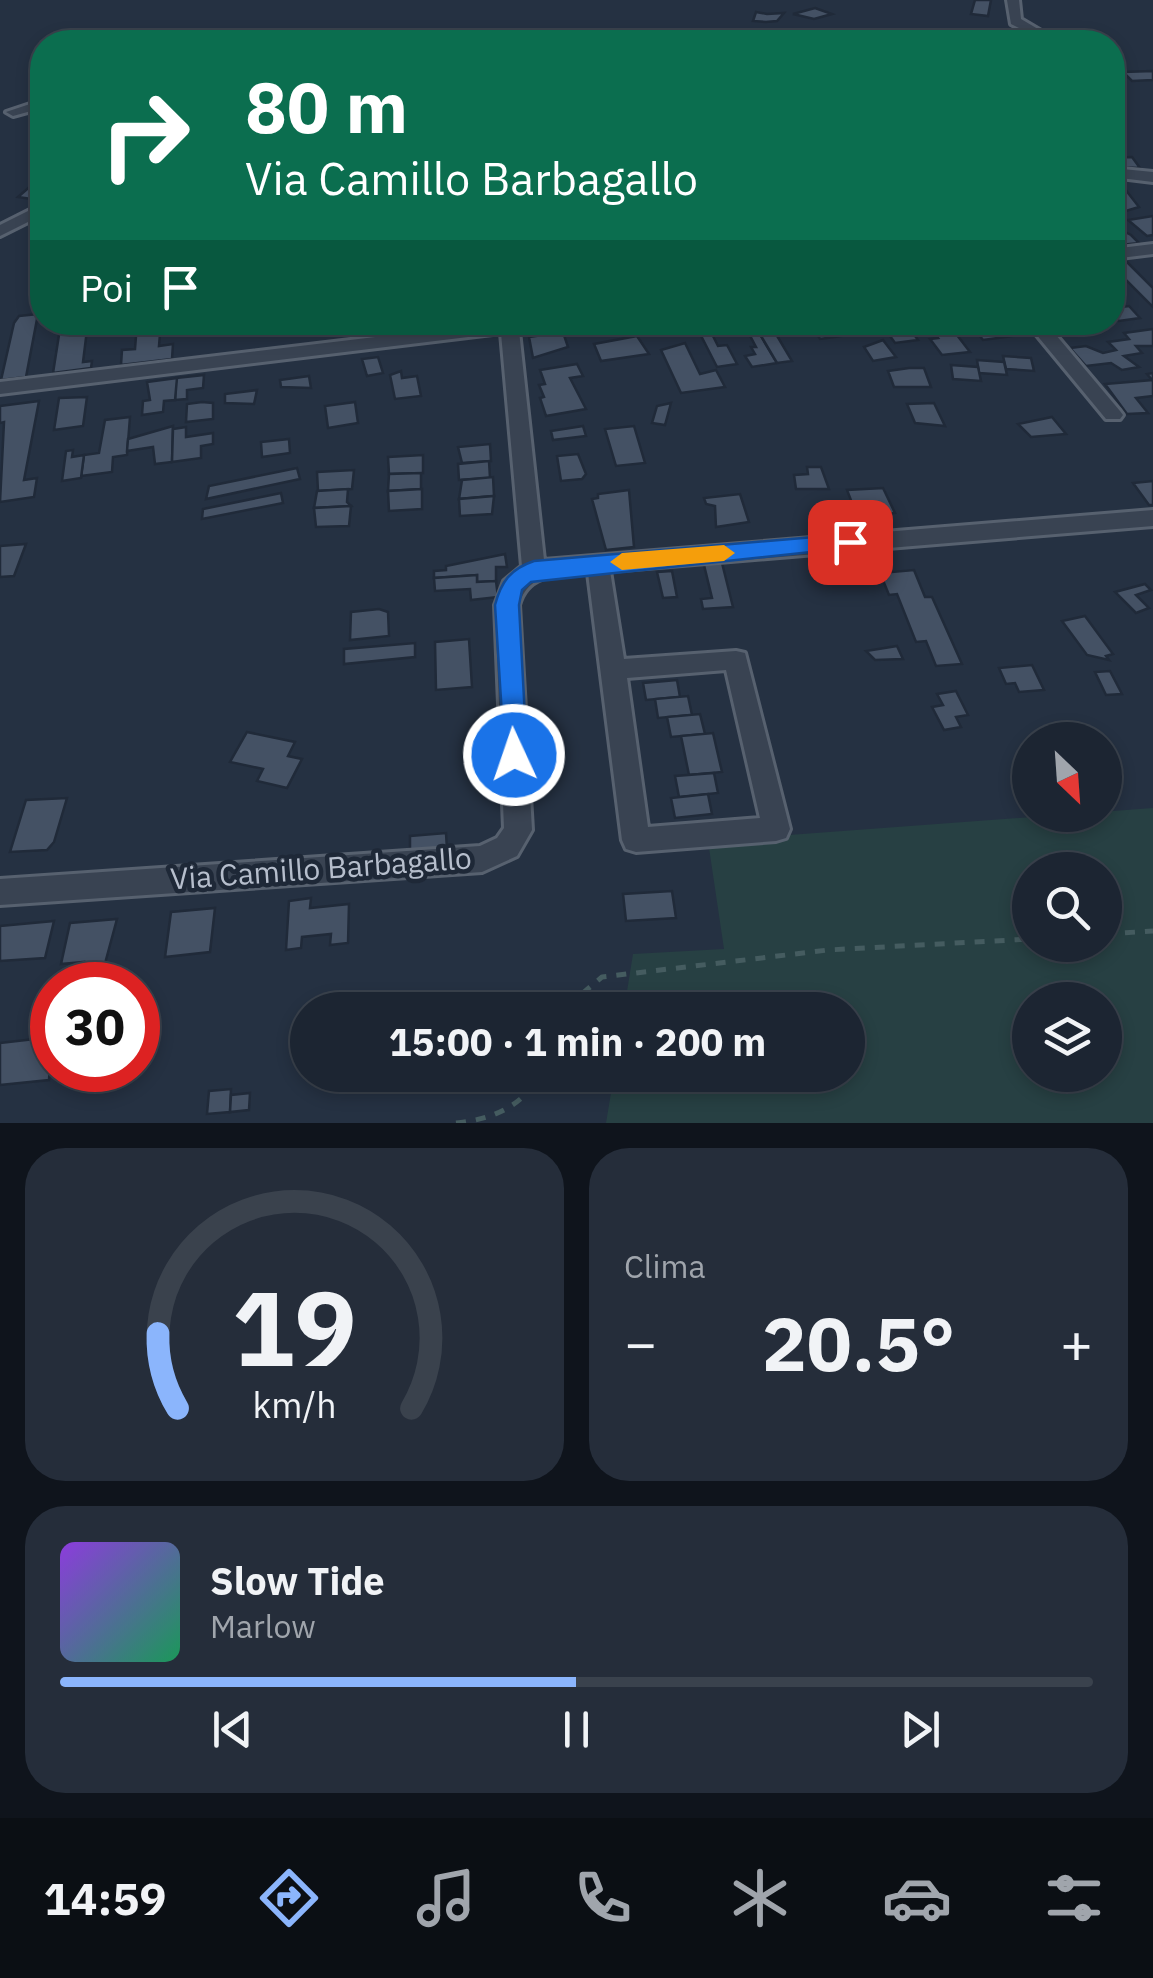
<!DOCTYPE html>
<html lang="it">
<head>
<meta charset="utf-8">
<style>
  body { margin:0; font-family:"IBM Plex Sans",sans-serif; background:#252d3a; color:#f1f3f6; height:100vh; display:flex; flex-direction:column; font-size:38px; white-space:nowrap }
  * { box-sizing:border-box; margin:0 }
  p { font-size:32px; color:#a0a5ac }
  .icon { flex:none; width:55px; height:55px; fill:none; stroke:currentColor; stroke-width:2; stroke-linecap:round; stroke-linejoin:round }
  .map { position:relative; height:1123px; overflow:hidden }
  .side { display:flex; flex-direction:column; gap:25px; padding:25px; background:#0f141c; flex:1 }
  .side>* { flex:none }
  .hud { position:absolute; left:30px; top:30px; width:1095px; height:305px; border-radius:40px; box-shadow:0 5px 15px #0003,0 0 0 2px #3a424d; background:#0b6e4f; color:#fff; overflow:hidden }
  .needle { width:65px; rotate:155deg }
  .buttons { position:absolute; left:1012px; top:722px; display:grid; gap:20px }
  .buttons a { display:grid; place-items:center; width:110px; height:110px; border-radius:50%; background:#1c2532; box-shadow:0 5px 15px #0003,0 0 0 2px #3a424d; font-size:50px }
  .speed { position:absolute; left:30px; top:962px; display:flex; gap:20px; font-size:50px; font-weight:700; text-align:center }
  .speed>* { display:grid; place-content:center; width:130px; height:130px; border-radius:50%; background:#1c2532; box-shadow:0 5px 15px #0003,0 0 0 2px #3a424d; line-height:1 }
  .speed .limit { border:15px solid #d22; background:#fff; color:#111 }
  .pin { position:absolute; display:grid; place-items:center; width:85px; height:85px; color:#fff; margin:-42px; border-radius:20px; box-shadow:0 5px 15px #0006 }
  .me { position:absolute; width:110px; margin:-55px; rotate:357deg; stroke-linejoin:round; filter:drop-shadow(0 0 8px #0008) }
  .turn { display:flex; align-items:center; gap:35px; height:210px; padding:0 50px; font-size:45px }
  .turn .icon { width:130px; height:130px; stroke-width:2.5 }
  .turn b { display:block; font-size:70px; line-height:85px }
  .then { display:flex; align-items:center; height:95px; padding:0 50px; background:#0003; gap:20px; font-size:38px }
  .big { font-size:75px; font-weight:800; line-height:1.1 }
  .side .card { flex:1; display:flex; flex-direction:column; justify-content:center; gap:15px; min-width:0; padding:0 35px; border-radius:40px; background:#252d3a }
  .side .dial { align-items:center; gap:0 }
  .dial svg { height:260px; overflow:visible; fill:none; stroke:#3a424d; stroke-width:7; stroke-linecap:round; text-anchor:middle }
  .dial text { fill:#f1f3f6; stroke:none }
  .song { display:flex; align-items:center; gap:30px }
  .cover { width:120px; height:120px; border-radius:15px; background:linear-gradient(135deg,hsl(270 70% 55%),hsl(150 70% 35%)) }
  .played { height:10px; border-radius:5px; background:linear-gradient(90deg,#8bb5fc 50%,#3a424d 50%) }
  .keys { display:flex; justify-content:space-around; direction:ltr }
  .heat { display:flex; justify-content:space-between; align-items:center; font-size:55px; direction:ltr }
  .side .tiles { flex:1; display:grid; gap:25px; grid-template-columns:1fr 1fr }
  .card:last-child { grid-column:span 2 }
  .trip { position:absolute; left:290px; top:992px; width:575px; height:100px; border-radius:50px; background:#1c2532; box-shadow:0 5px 15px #0003,0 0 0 2px #3a424d; font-weight:800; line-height:100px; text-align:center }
  .dock { display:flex; height:160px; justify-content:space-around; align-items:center; background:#0b0f14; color:#a0a5ac }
  .dock .icon { width:70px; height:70px }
  .dock .current { color:#8bb5fc }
  .dock b { font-size:45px; color:#f1f3f6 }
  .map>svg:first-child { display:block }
</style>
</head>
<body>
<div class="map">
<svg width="1153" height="1123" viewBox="0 0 1153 1123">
  <rect width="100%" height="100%" fill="#253142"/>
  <!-- green -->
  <path fill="#274043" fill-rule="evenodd" d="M1153,808v315h-547l8,-48h234v-65h-224l9,-56 91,-5 -16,-108zM1030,870h75v75h-75zM1030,1000h75v75h-75z"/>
  <!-- building -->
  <g fill="#445164" stroke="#202a39" stroke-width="2.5">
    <path d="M975,0h16l-3,16 -17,-2z"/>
    <path d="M815,8l17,6 -18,5 -21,-5z"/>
    <path d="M756,12l11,2 17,-1 -7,8 -11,1 -13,-1z"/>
    <path d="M1153,71v9l-21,1 -9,-9z"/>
    <path d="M1132,157l8,11 -28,-1v-9z"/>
    <path d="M34,183l8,1 -4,16 -20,-3z"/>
    <path d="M1125,189l14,18 -23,7 -4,-23z"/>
    <path d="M1153,216v19l-6,1 -19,-16z"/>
    <path d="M1123,231l8,4 8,8 -27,3v-14z"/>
    <path d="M1127,262l26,26v19l-41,-41z"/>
    <path d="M1112,298l10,9 7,-1 11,12 -21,3 -7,-6z"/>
    <path d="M38,314l-12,63 -25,3 13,-57 5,-7z"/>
    <path d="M61,322h27l-5,40 9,-1 -1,7 -38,5z"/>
    <path d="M123,322h38l-2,24 14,-2 -1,15 -51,6 1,-15 13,-1 2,-26z"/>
    <path d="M361,322l1,9 -28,2 -1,-8z"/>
    <path d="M361,322h45l2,8 -35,4 -11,-3z"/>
    <path d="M650,322h44l4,7 -42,6z"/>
    <path d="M694,322h21l6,11 -9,1 6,12 9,-1 10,19 -20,3z"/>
    <path d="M880,322h25l13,18 -23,3z"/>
    <path d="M926,322h21l23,30 -28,3 -12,-16 8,-1z"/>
    <path d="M969,322h48l10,12 -44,6z"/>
    <path d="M1049,322h54l1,1 -49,6z"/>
    <path d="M834,326l7,10 -21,3 -6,-10z"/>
    <path d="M757,329l4,7 16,27 -25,4 -7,-11 10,-2 -4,-7h5l-9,-17z"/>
    <path d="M1153,329v17h-17l6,7 -18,3 15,11 -17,3 -11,-7 -25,3 -16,-18 16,-2 17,7 13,-3 -8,-8 21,-3 -5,-6z"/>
    <path d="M563,332l5,15 -35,11 -4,-21z"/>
    <path d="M776,334l16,27 -15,2 -16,-27z"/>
    <path d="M637,336l12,18 -48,7 -7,-17z"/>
    <path d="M883,340l13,17 -23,4 -9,-14z"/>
    <path d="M685,343l15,31 16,-4 9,17 -44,6 -20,-43z"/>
    <path d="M1003,356l28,2 3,13 -28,-2z"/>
    <path d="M378,357l5,16 -16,3 -5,-17z"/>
    <path d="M977,360l27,2 3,13 -28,-2z"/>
    <path d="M577,364l6,12 -13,2 16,31 -40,7 -6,-18 4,-1 -5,-12 6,-1 -5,-14z"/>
    <path d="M951,365l27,2 3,14 -28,-2z"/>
    <path d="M909,368h15l7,19h-37l-6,-16z"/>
    <path d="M401,371l1,7 15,-2 4,20 -26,3 -5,-24z"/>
    <path d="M1153,373v23l-17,2 12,15 -21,1 -22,-30 47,-4 -5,-6z"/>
    <path d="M204,375l-1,13 -16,2v9l-12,1 1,-22z"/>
    <path d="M309,376l2,12 -30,-1 -1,-7z"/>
    <path d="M177,378l-2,22 -11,1 -1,11 -21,3 1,-14 7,-1 -3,-18z"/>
    <path d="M257,390l-3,14 -29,-1v-9z"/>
    <path d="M87,397l-4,29 -29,4 5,-32z"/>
    <path d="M39,401l-15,79 13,-2 -3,19 -34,5 4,-80 -4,1v-17z"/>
    <path d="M202,402l11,1v16l-27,3 1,-18z"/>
    <path d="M355,402l3,21 -30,5 -3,-22z"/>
    <path d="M671,403l-6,22 -13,-2 5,-17z"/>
    <path d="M934,403l11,23 -30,-3 -8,-19z"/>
    <path d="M130,417l-3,38 -14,2 -1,15 -31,4 3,-21 15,-2 6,-33z"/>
    <path d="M1052,417l14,17 -35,3 -13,-13z"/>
    <path d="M173,426l-1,36 -17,2 -2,-17 -26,4 1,-12z"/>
    <path d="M583,426l3,10 -33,4 -2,-9z"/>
    <path d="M634,426l11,37 -29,3 -11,-37z"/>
    <path d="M186,427v10l27,-4v11l-12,2v12l-29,4 1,-33z"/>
    <path d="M289,439l1,14 -28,4 -1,-15z"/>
    <path d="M490,444l1,17 -29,2 -4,-16z"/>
    <path d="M73,450l-1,7 12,-2 -3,23 -19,3 4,-30z"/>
    <path d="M578,454l8,20 -4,5 -21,2 -4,-25z"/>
    <path d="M423,455v18l-34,1 -1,-17z"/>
    <path d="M489,461l1,17 -31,2 -1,-16z"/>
    <path d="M807,467h14l8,22h-33l-2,-14 14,-1z"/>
    <path d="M297,468l3,11 -94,20 3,-13z"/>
    <path d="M354,470l-2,19 -34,2 -1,-19z"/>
    <path d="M421,473v16l-33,2 1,-17z"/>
    <path d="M493,477l1,19 -35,3 3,-19z"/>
    <path d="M1153,481v24h-4l-16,-22z"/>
    <path d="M883,488l12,25 -38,3 -10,-26z"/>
    <path d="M348,489l-1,13 4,4 -37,2 3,-17z"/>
    <path d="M422,489v20l-33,2 -1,-20z"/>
    <path d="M629,490l5,57 -28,3 -14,-51 6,-1v-4z"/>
    <path d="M281,493l2,10 -81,16 1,-10z"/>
    <path d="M740,494l9,28 -33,5 -1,-21 -9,-2 -2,-6z"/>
    <path d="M494,496l-2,18 -32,2 -1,-17z"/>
    <path d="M351,506l-2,20 -33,1 -2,-19z"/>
    <path d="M26,544l-12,32 -14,1v-31z"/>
    <path d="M505,554l2,13h-11v14l-19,1v-7l-43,3v-7l12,-1v-4z"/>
    <path d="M721,559l12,48 -30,2 -2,-10 11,-1 -9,-37z"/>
    <path d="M914,570l11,27h7l30,67 -26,2 -10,-25 -10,1 -19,-48 -8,1 -9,-22z"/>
    <path d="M672,571l5,26 -14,1 -6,-26z"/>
    <path d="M477,575v7l19,-1 2,16 -27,3 -1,-11 -35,2 -1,-13z"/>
    <path d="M1145,584l6,6 -15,5 13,13 -13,5 -21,-21z"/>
    <path d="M379,609l9,3 1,24 -39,4 1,-28z"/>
    <path d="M1085,616l28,38 -7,2 3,4 -22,-5 -25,-34z"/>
    <path d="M469,639l3,48 -36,3 -1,-48z"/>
    <path d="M415,643v14l-71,7v-15z"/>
    <path d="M897,646l6,13 -28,1 -9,-9z"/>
    <path d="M1032,665l12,25 -25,2 -4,-9 -9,1 -7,-16z"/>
    <path d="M1110,671l12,23 -16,1 -11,-23z"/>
    <path d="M677,680l3,17 -34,3 -3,-17z"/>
    <path d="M956,691l12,24 -12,2 5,10 -17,3 -12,-23 11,-2 -6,-11z"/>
    <path d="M688,696l4,19 -34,3 -3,-19z"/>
    <path d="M700,714l5,20 -34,3 -4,-20z"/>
    <path d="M247,732l48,10 -7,14 14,3 -15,29 -30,-7 6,-12 -33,-7z"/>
    <path d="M713,733l9,39 -33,3 -8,-39z"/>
    <path d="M714,773l4,20 -39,4 -4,-21z"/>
    <path d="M708,794l4,20 -37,4 -4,-20z"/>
    <path d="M67,798l-13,44 -7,8 -37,2 16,-52z"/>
    <path d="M446,833l1,17 -37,3v-17z"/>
    <path d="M672,891l4,27 -50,3 -3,-27z"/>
    <path d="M311,898l-1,10 39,-4 -1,39 -18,2 1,-11 -29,3 -1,11 -15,2 3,-49z"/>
    <path d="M215,908l-5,44 -45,5 6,-45z"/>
    <path d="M117,919l-17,63 -20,2 4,-22 -23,2 9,-41z"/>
    <path d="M54,921l-9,37 -45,3v-35z"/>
    <path d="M52,1037l-3,43 -49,5v-42z"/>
    <path d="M231,1089l-1,23 -23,2 2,-23z"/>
    <path d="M250,1093l-1,17 -19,2 1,-17z"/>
  </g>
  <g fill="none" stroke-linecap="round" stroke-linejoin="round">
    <defs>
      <g id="minor">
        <path d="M1007,0h12l2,19 39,23h-14l-35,-18z"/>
        <path d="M293,32l6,4 -2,3 -38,3z"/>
        <path d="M42,100v8l-29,8 -7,-4z"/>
        <path d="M1112,168l41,4v10l-41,-5z"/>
        <path d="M42,204v11l-42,21v-11z"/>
        <path d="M1153,244v10l-41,5v-10z"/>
        <path d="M501,322h59l-9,5 -32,4 25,229 609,-50v16l-543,45 14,88 112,-8 9,2 45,176 -4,9 -10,3 -140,11 -10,-3 -4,-9 -34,-267c-29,2 -60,-1 -69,32l13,225 -15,26 -35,16 -482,33v-26l480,-33 17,-8 7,-10 -9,-223 9,-24 18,-15 -21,-233 -501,61v-12zM726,670l34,148 -112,9 -21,-149z"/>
        <path d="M1026,322h19l75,89 3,4 -3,4h-14z"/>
      </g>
    </defs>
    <!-- minor casing -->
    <use href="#minor" stroke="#57616f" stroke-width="6"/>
    <!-- path -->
    <g stroke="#455c60" stroke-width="5" stroke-dasharray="10 10" stroke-linecap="butt">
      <path d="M1105,934l48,-3"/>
      <path d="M572,1010l6,-13 24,-20 226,-27 202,-11"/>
      <path d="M456,1123c37,-4 65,-16 85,-48"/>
    </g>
    <!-- minor -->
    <use href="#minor" fill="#394352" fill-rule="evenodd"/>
  </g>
  <!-- route -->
  <path fill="#1a73e8" stroke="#114b97" stroke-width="2.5" d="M850,534l8,2v11l-327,35 -9,8 -3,15 8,150 -3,8h-19l-10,-158c6,-23 15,-36 39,-44z"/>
  <!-- slow -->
  <path fill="#f59e0b" d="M724,545l11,8 -11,8 -102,9 -12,-8 12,-9z"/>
  <g text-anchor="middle" stroke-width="9" stroke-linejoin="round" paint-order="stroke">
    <!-- street labels -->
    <g font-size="30" fill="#b6becc" stroke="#1e2837">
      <text transform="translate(321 869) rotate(-4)" y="10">Via Camillo Barbagallo</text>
    </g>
  </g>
</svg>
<div class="buttons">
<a><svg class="needle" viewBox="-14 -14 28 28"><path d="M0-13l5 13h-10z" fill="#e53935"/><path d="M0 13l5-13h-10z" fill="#a0a5ac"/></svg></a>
<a><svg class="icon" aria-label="search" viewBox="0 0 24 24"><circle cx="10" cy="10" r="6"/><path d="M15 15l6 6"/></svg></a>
<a><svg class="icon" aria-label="layers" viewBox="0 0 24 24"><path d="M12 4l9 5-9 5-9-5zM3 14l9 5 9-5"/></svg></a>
</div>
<div class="speed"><div class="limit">30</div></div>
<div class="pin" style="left:850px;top:542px;background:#d93025"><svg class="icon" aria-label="arrive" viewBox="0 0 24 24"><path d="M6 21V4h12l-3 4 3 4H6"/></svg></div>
<svg class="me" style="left:514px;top:755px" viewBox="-20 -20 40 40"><circle r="17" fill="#1a73e8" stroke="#fff" stroke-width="3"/><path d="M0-11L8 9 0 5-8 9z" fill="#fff"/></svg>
<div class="trip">15:00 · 1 min · 200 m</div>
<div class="hud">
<div class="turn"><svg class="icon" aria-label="right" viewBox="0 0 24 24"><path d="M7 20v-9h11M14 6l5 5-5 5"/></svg><div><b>80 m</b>Via Camillo Barbagallo</div></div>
<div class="then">Poi<svg class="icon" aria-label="arrive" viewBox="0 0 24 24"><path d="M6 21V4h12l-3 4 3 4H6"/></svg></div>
</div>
</div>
<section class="side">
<div class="tiles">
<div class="card dial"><svg viewBox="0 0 100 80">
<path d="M14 69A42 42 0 1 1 86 69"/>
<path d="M14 69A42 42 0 0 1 8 46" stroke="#8bb5fc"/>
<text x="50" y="56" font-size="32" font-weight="700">19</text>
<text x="50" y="72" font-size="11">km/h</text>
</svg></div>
<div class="card"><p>Clima</p>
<div class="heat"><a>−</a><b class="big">20.5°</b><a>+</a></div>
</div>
<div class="card">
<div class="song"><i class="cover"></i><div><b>Slow Tide</b><p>Marlow</p></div></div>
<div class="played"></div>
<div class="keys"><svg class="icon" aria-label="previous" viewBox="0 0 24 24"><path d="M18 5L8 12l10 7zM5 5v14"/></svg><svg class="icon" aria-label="pause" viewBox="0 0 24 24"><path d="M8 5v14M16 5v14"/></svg><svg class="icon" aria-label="next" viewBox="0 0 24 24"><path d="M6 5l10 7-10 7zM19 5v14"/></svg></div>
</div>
</div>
</section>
<nav class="dock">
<b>14:59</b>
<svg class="icon current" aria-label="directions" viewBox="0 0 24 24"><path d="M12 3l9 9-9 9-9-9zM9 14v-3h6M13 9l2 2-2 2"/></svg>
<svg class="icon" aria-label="music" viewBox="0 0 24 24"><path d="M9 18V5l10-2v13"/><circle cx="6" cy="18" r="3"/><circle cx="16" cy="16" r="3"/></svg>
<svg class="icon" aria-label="phone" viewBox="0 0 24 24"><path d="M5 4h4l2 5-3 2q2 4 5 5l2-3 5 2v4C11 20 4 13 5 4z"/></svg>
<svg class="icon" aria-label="climate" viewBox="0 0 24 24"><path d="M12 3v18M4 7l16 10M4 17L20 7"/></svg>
<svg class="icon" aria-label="car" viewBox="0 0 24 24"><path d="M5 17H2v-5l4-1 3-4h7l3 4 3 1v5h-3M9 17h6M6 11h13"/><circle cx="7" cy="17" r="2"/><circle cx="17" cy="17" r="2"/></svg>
<svg class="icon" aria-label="filters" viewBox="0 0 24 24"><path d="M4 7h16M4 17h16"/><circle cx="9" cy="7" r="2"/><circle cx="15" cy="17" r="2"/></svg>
</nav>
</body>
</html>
